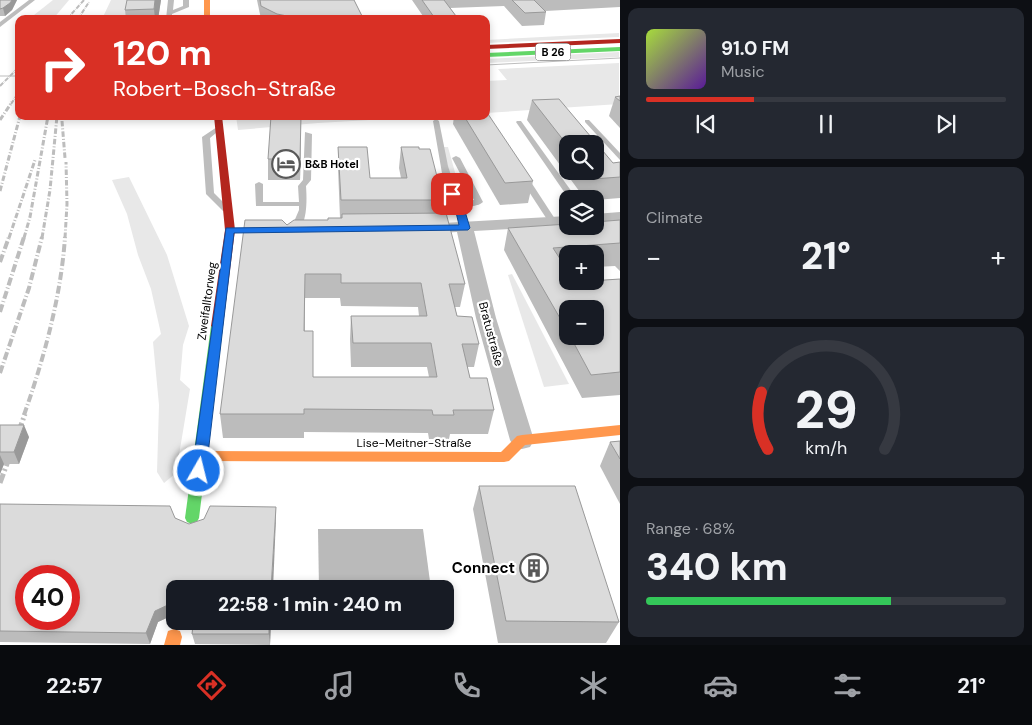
<!DOCTYPE html>
<html lang="en">
<head>
<meta charset="utf-8">
<style>
  body { margin:0; font-family:"DM Sans",sans-serif; background:#242831; color:#f1f3f6; height:100vh; display:flex; flex-direction:column; font-size:19px; white-space:nowrap }
  * { box-sizing:border-box; margin:0 }
  p { font-size:16px; color:#9ea1a6 }
  .icon { flex:none; width:28px; height:28px; fill:none; stroke:currentColor; stroke-width:2; stroke-linecap:round; stroke-linejoin:round }
  .map { position:relative; flex:1; overflow:hidden }
  .panel { display:flex; flex-direction:column; gap:8px; padding:8px; background:#0d0f14; width:412px }
  .panel>* { flex:none }
  .banner { position:absolute; left:15px; top:15px; width:475px; height:105px; border-radius:10px; box-shadow:0 2px 8px #0003; background:#d93025; color:#fff; overflow:hidden }
  .buttons { position:absolute; left:559px; top:135px; display:grid; gap:10px }
  .buttons a { display:grid; place-items:center; width:45px; height:45px; border-radius:10px; background:#171b24; box-shadow:0 2px 8px #0003; font-size:25px }
  .speed { position:absolute; left:15px; top:565px; display:flex; gap:10px; font-size:25px; font-weight:700; text-align:center }
  .speed>* { display:grid; place-content:center; width:65px; height:65px; border-radius:50%; background:#171b24; box-shadow:0 2px 8px #0003; line-height:1 }
  .speed .limit { border:8px solid #d22; background:#fff; color:#111 }
  .pin { position:absolute; display:grid; place-items:center; width:42px; height:42px; color:#fff; margin:-21px; border-radius:10px; box-shadow:0 2px 8px #0006 }
  .me { position:absolute; width:55px; margin:-28px; rotate:8deg; stroke-linejoin:round; filter:drop-shadow(0 0 4px #0008) }
  .turn { display:flex; align-items:center; gap:18px; height:105px; padding:0 15px; font-size:22px }
  .turn .icon { width:65px; height:65px; stroke-width:2.5 }
  .turn b { display:block; font-size:35px; line-height:42px }
  .big { font-size:38px; font-weight:800; line-height:1.1 }
  .panel .tile { flex:1; display:flex; flex-direction:column; justify-content:center; gap:8px; min-width:0; padding:0 18px; border-radius:10px; background:#242831 }
  .panel .dial { align-items:center; gap:0 }
  .dial svg { height:130px; overflow:visible; fill:none; stroke:#363941; stroke-width:7; stroke-linecap:round; text-anchor:middle }
  .dial text { fill:#f1f3f6; stroke:none }
  .song { display:flex; align-items:center; gap:15px }
  .cover { width:60px; height:60px; border-radius:8px; background:linear-gradient(135deg,hsl(80 70% 55%),hsl(270 70% 35%)) }
  .played { height:5px; border-radius:2px; background:linear-gradient(90deg,#d93025 30%,#363941 30%) }
  .keys { display:flex; justify-content:space-around; direction:ltr }
  .heat { display:flex; justify-content:space-between; align-items:center; font-size:28px; direction:ltr }
  .charge { height:8px; border-radius:4px; background:linear-gradient(90deg,#34c759 68%,#363941 0) }
  .trip { position:absolute; left:166px; top:580px; width:288px; height:50px; border-radius:10px; background:#171b24; box-shadow:0 2px 8px #0003; font-weight:800; line-height:50px; text-align:center }
  .dock { display:flex; height:80px; justify-content:space-around; align-items:center; background:#090b0e; color:#9ea1a6 }
  .dock .icon { width:35px; height:35px }
  .dock .active { color:#d93025 }
  .dock b { font-size:22px; color:#f1f3f6 }
  main { display:flex; flex:1; min-height:0 }
  .map>svg:first-child { display:block }
</style>
</head>
<body>
<main>
<div class="map">
<svg width="620" height="645" viewBox="0 0 620 645">
  <rect width="100%" height="100%" fill="#fff"/>
  <!-- green -->
  <g fill="#e8e8e8">
    <path d="M53,0h16l-16,19h-24z"/>
    <path d="M111,0h22l-4,19h-27z"/>
    <path d="M619,33v4l-133,6v-3z"/>
    <path d="M619,52v5l-133,6v-4z"/>
    <path d="M619,63v41l-133,9v-32l21,-1 -9,-11z"/>
    <path d="M236,116h202l-120,7 -80,7z"/>
    <path d="M443,147h5l8,29 11,22 -5,3 -6,-3z"/>
    <path d="M129,177l38,78 22,71 -6,19 -3,35 10,9 -14,84 -12,10 -7,-11 2,-67 -6,-63 8,-8 -10,-45 -13,-34 -11,-41 -15,-34z"/>
    <path d="M512,274l57,110 -25,3 -36,-112z"/>
  </g>
  <!-- water -->
  <path fill="#bababa" d="M318,529h105l8,60h-112z"/>
  <g fill="none" stroke-linecap="round" stroke-linejoin="round">
    <!-- lane -->
    <g fill="#bdbdbd" fill-rule="evenodd">
      <path d="M29,0h6l-35,27v-5z"/>
      <path d="M168,0h6l-1,10 10,-4v-6h6v7l-17,7v5h-6z"/>
      <path d="M436,119l3,2 9,45 11,34 2,3 3,-2 10,-1 -22,-42 4,-2 4,2 23,44c-5,5 -13,3 -19,7l5,19 -1,2 -3,1 -4,-3 -5,-20 -5,-8 -8,-21 -10,-58z"/>
      <path d="M585,120h4l31,33v7l-35,-38z"/>
      <path d="M517,121h4l56,78h-8l-53,-77z"/>
      <path d="M220,125l2,1v2l-12,10 4,55 16,16 -4,2h-3l-17,-17 -4,-57z"/>
      <path d="M305,132l7,2 -1,46 -5,6c1,14 2,41 -12,48l-4,-3 9,-21v-4h-43l-1,-22 4,-2 4,2v18h36l-1,-16 5,-6z"/>
      <path d="M521,176h6l30,46 -1,2h-6l-30,-46z"/>
    </g>
    <!-- street -->
    <g fill="#bdbdbd" fill-rule="evenodd">
      <path d="M620,212v10l-25,2v-10z"/>
      <path d="M568,216v10l-94,5 22,87 38,122 -4,7 -8,2 -8,-2 -4,-7 -34,-122 -19,-86 -32,2 -6,-1 -3,-4 3,-4 6,-1z"/>
    </g>
    <!-- fast -->
    <g fill="#63d668" fill-rule="evenodd">
      <path d="M620,47v4l-134,6v-4z"/>
      <path d="M217,322l6,4 -24,192 -2,4 -5,2 -5,-2 -2,-4 26,-192z"/>
    </g>
    <!-- slow -->
    <g fill="#ff974d" fill-rule="evenodd">
      <rect x="204" y="0" width="6" height="19"/>
      <path d="M620,425v10l-95,10 -16,16 -5,1 -303,-1 -5,-1 -2,-4 2,-4 5,-1 300,1 16,-16 5,-1z"/>
      <path d="M174,629l6,2 2,6 -2,8h-16l4,-14z"/>
    </g>
    <!-- jam -->
    <g fill="#b3261e" fill-rule="evenodd">
      <path d="M620,39v4l-134,6v-4z"/>
      <path d="M214,116h8l13,114 -12,96 -6,4 -6,-4 14,-96z"/>
    </g>
    <!-- tram -->
    <g stroke="#bdbdbd" stroke-width="1">
      <path d="M486,65l134,-7"/>
      <path d="M0,76h19"/>
    </g>
    <!-- rail-far3 -->
    <g stroke="#bdbdbd" stroke-width="2" stroke-dasharray="4.5 1 0.5 1" stroke-linecap="butt">
      <path d="M67,19l17,-19"/>
      <path d="M78,19l11,-17"/>
      <path d="M0,86l19,-19"/>
      <path d="M11,104l8,-12"/>
    </g>
    <!-- rail-far2 -->
    <g stroke="#bdbdbd" stroke-width="3" stroke-dasharray="5.5 2 1 2" stroke-linecap="butt">
      <path d="M0,120l12,-18"/>
      <path d="M62,121l3,37"/>
      <path d="M0,191l20,-75"/>
      <path d="M9,238l26,-78"/>
      <path d="M24,238l6,-21 18,-101"/>
      <path d="M42,238l8,-48 7,-74"/>
      <path d="M65,238l2,-34 -1,-42"/>
    </g>
    <!-- rail-far1 -->
    <g stroke="#bdbdbd" stroke-width="4" stroke-dasharray="8 2.5 1 2.5" stroke-linecap="butt">
      <path d="M0,262l9,-25"/>
      <path d="M0,312l24,-75"/>
      <path d="M0,373l29,-85 13,-51"/>
      <path d="M24,415c20,-57 37,-118 41,-178"/>
    </g>
    <!-- rail -->
    <path stroke="#bdbdbd" stroke-width="5" stroke-dasharray="10 3 2 3" stroke-linecap="butt" d="M0,483l25,-69"/>
  </g>
  <!-- wall -->
  <g fill="#bcbcbc" fill-rule="evenodd">
    <path d="M0,0h17l-5,10 -7,6h-5z"/>
    <path d="M127,0h34l-3,19h-32l-1,-9z"/>
    <path d="M257,0h97l8,16v3h-101z"/>
    <path d="M412,0h208v7l-75,4 1,1 -2,13 -22,1 -18,-20 -54,2 6,8v3h-31z"/>
    <path d="M620,96v32l-11,-12 6,-19z"/>
    <path d="M532,100l81,63 7,-1v36l-25,2v-1h-10l-58,-79zM568,144l27,27h-27z"/>
    <path d="M301,116l-1,64h-32v-21z"/>
    <path d="M454,116h32l47,65 -5,22 -28,2 -47,-81z"/>
    <path d="M338,147l32,31h31l-2,-10 2,-21 18,2 24,51 -2,13 24,71 -5,23h-5l2,9 22,28 -5,23h-7l3,11 24,32 -6,24h-38l-1,5h-20l-1,-6 -124,-1v6h-81l-3,-24 67,-189 41,-5 12,-2 -2,-50zM305,298h35l1,8 77,1 1,9h-68l-1,23 1,28h76l2,10h-116l-8,-46z"/>
    <path d="M620,220v51l-5,-5 -20,1v-13h-27v15h-2l9,13 45,-3v116l-38,3 -78,-148 4,-22zM568,309l27,27h-27z"/>
    <path d="M0,425l29,12 -10,27h-15l-4,10z"/>
    <path d="M620,441v63l-20,-38 10,-24z"/>
    <path d="M479,486l140,136 -13,21h-108l-25,-134z"/>
    <path d="M0,504l175,14 14,6 87,-17v11l-101,71v28l-2,-2 -15,7 -8,22 -150,-2z"/>
    <path d="M185,621h86l-1,24 -75,-1 -3,-10 1,-4 -3,-8z"/>
  </g>
  <!-- shaded-wall -->
  <g fill="#999">
    <path d="M12,0h5l-5,10 -7,6 -2,-8z"/>
    <path d="M155,0h6l-3,19h-3l-1,-10z"/>
    <path d="M301,116v17l-1,47v-21z"/>
    <path d="M24,425l5,12 -10,27 -5,-12z"/>
    <path d="M0,455l4,9 -4,10z"/>
    <path d="M276,507v11l-3,71h-2z"/>
    <path d="M170,604l3,11 -15,7 -8,22 -4,-11 9,-22z"/>
    <path d="M269,621h2l-1,24 -1,-11z"/>
  </g>
  <!-- building -->
  <g fill="#dbdbdb" stroke="#999" fill-rule="evenodd">
    <path d="M0,0h12l-2,3 -7,5 -3,1z"/>
    <path d="M127,0h28l-1,9 -29,1z"/>
    <path d="M260,0h94l8,16 -65,2 -20,-4 -16,-8z"/>
    <path d="M422,0h22l12,16 -22,1z"/>
    <path d="M512,0h22l12,12 -21,1z"/>
    <path d="M620,96v5l-5,-4z"/>
    <path d="M559,99l54,64 7,-1v15l-27,2 -6,-8h8v-27h-27v2l-36,-46z"/>
    <path d="M486,111l47,70 -28,2 -41,-67h22z"/>
    <path d="M271,116h30l-1,43h-32z"/>
    <path d="M338,147h29l3,31h37l-6,-31h18v2h11l13,51h-102z"/>
    <path d="M446,213l19,71h-16l8,32 15,1 7,27h-17l8,34h17l7,32h-41l1,5h-21l-1,-5 -128,-1v5h-84l25,-194h37l5,5 7,-5h34v-2h14v-4zM305,274h36v9h80l6,33h-76l2,27h78l6,34h-124v-46h-9z"/>
    <path d="M620,220v23l-67,5 15,23v10h6l1,1 45,-3v93l-29,3 -21,-39h25v-27h-27v23l-60,-104 60,-4v2h27v-4z"/>
    <path d="M0,425h24l-10,27h-14z"/>
    <path d="M620,441v18l-10,-17z"/>
    <path d="M479,486h96l44,136 -113,-1z"/>
    <path d="M0,504l170,2 5,12 14,6 15,-5 6,-13 66,1 -5,82h-96v20l-5,-5 -15,7 -9,22 -146,-2zM26,576h43v43h-43z"/>
    <path d="M191,621h78v13h-77l1,-9z"/>
  </g>
  <!-- route -->
  <path fill="#1a73e8" stroke="#114b97" d="M452,191l3,1 9,16 6,20 -2,2 -234,3 -28,238 -2,4 -5,2 -5,-2 -2,-4 34,-243 233,-3 -4,-17 -8,-14z"/>
  <!-- icons -->
  <defs>
    <symbol id="hotel-ring" viewBox="-11 -11 22 22"><circle r="9.5" fill="#fff" stroke="#595959" stroke-width="1.5"/><path d="M-6-4.5h1.5V1H6V5H4.5V3h-9V5H-6ZM-4 0a1.8 1.8 0 1 1 3.6 0ZM.5 0V-2.5h3Q6-2.5 6 0Z" fill="#595959"/></symbol>
    <symbol id="building-ring" viewBox="-11 -11 22 22"><circle r="9.5" fill="#fff" stroke="#595959" stroke-width="1.5"/><path d="M-4-6H4V6H1V3H-1V6H-4ZM-2.5-4.3h1.7v1.8h-1.7ZM.8-4.3h1.7v1.8H.8ZM-2.5-1h1.7V.8h-1.7ZM.8-1h1.7V.8H.8Z" fill="#595959"/></symbol>
  </defs>
  <g fill-rule="evenodd">
    <use href="#hotel-ring" x="270" y="148" width="32" height="32"/>
    <use href="#building-ring" x="518" y="552" width="32" height="32"/>
  </g>
  <g text-anchor="middle" stroke-width="4.5" stroke-linejoin="round" paint-order="stroke">
    <!-- shield labels -->
    <rect fill="#fff" stroke="#4c4c4c" stroke-width="1" x="535.5" y="43.5" width="35" height="17" rx="4"/>
    <g font-size="11" font-weight="bold" fill="#000">
      <text x="553" y="56">B 26</text>
    </g>
    <!-- far-poi labels -->
    <g font-size="11" font-weight="bold" fill="#000" stroke="#fff" text-anchor="start">
      <text x="305" y="168">B&amp;B Hotel</text>
    </g>
    <!-- street labels -->
    <g font-size="12" fill="#000" stroke="#fff">
      <text transform="translate(207 301) rotate(-82)" y="4">Zweifalltorweg</text>
      <text transform="translate(491 334) rotate(75)" y="4">Bratustraße</text>
      <text x="414" y="447">Lise-Meitner-Straße</text>
    </g>
    <!-- near-poi labels -->
    <g font-size="15" font-weight="bold" fill="#000" stroke="#fff" text-anchor="end">
      <text x="515" y="573">Connect</text>
    </g>
  </g>
</svg>
<div class="buttons">
<a><svg class="icon" aria-label="search" viewBox="0 0 24 24"><circle cx="10" cy="10" r="6"/><path d="M15 15l6 6"/></svg></a>
<a><svg class="icon" aria-label="layers" viewBox="0 0 24 24"><path d="M12 4l9 5-9 5-9-5zM3 14l9 5 9-5"/></svg></a>
<a>+</a>
<a>−</a>
</div>
<div class="speed"><div class="limit">40</div></div>
<div class="pin" style="left:452px;top:194px;background:#d93025"><svg class="icon" aria-label="arrive" viewBox="0 0 24 24"><path d="M6 21V4h12l-3 4 3 4H6"/></svg></div>
<svg class="me" style="left:199px;top:471px" viewBox="-20 -20 40 40"><circle r="17" fill="#1a73e8" stroke="#fff" stroke-width="3"/><path d="M0-11L8 9 0 5-8 9z" fill="#fff"/></svg>
<div class="trip">22:58 · 1 min · 240 m</div>
<div class="banner">
<div class="turn"><svg class="icon" aria-label="right" viewBox="0 0 24 24"><path d="M7 20v-9h11M14 6l5 5-5 5"/></svg><div><b>120 m</b>Robert-Bosch-Straße</div></div>
</div>
</div>
<section class="panel">
<div class="tile">
<div class="song"><i class="cover"></i><div><b>91.0 FM</b><p>Music</p></div></div>
<div class="played"></div>
<div class="keys"><svg class="icon" aria-label="previous" viewBox="0 0 24 24"><path d="M18 5L8 12l10 7zM5 5v14"/></svg><svg class="icon" aria-label="pause" viewBox="0 0 24 24"><path d="M8 5v14M16 5v14"/></svg><svg class="icon" aria-label="next" viewBox="0 0 24 24"><path d="M6 5l10 7-10 7zM19 5v14"/></svg></div>
</div>
<div class="tile"><p>Climate</p>
<div class="heat"><a>−</a><b class="big">21°</b><a>+</a></div>
</div>
<div class="tile dial"><svg viewBox="0 0 100 80">
<path d="M14 69A42 42 0 1 1 86 69"/>
<path d="M14 69A42 42 0 0 1 10 34" stroke="#d93025"/>
<text x="50" y="56" font-size="32" font-weight="700">29</text>
<text x="50" y="72" font-size="11">km/h</text>
</svg></div>
<div class="tile"><p>Range · 68%</p><b class="big">340 km</b><div class="charge"></div></div>
</section>
</main>
<nav class="dock">
<b>22:57</b>
<svg class="icon active" aria-label="directions" viewBox="0 0 24 24"><path d="M12 3l9 9-9 9-9-9zM9 14v-3h6M13 9l2 2-2 2"/></svg>
<svg class="icon" aria-label="music" viewBox="0 0 24 24"><path d="M9 18V5l10-2v13"/><circle cx="6" cy="18" r="3"/><circle cx="16" cy="16" r="3"/></svg>
<svg class="icon" aria-label="phone" viewBox="0 0 24 24"><path d="M5 4h4l2 5-3 2q2 4 5 5l2-3 5 2v4C11 20 4 13 5 4z"/></svg>
<svg class="icon" aria-label="climate" viewBox="0 0 24 24"><path d="M12 3v18M4 7l16 10M4 17L20 7"/></svg>
<svg class="icon" aria-label="car" viewBox="0 0 24 24"><path d="M5 17H2v-5l4-1 3-4h7l3 4 3 1v5h-3M9 17h6M6 11h13"/><circle cx="7" cy="17" r="2"/><circle cx="17" cy="17" r="2"/></svg>
<svg class="icon" aria-label="filters" viewBox="0 0 24 24"><path d="M4 7h16M4 17h16"/><circle cx="9" cy="7" r="2"/><circle cx="15" cy="17" r="2"/></svg>
<b>21°</b>
</nav>
</body>
</html>
